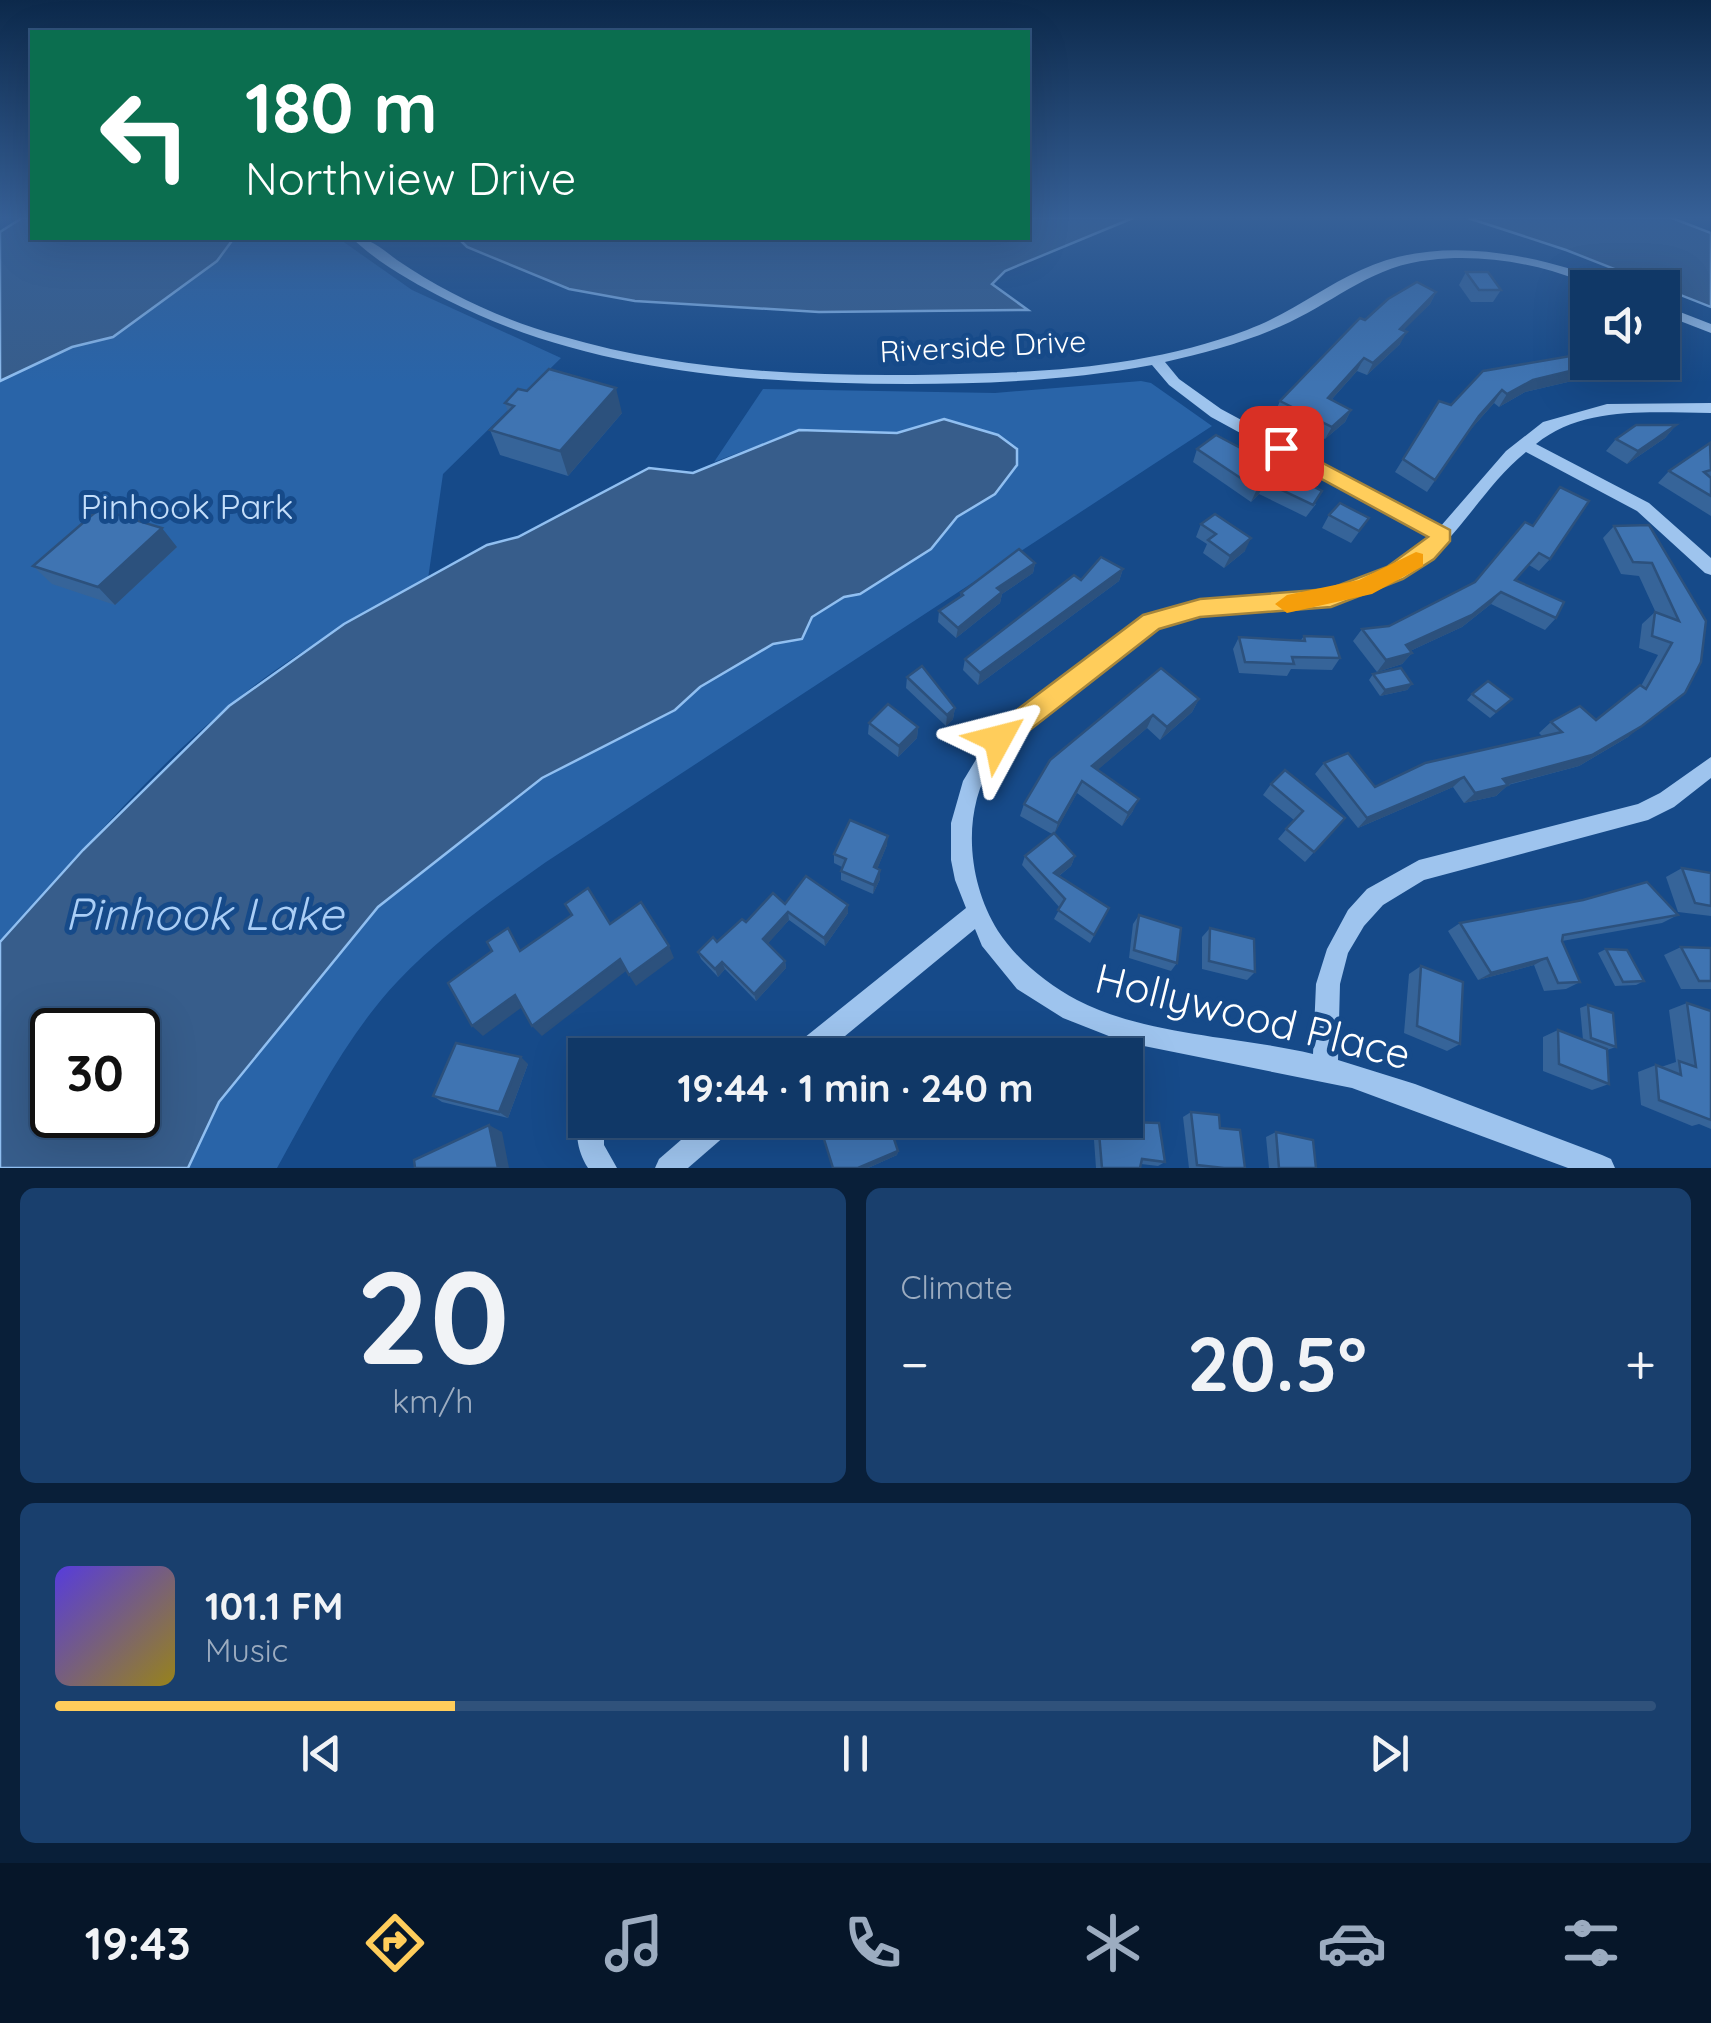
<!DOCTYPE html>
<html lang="en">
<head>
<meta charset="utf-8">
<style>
  body { margin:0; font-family:Quicksand,sans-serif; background:#193f6d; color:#f1f3f6; height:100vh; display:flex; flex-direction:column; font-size:38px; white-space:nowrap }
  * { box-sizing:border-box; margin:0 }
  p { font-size:32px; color:#9cacc0 }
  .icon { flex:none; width:55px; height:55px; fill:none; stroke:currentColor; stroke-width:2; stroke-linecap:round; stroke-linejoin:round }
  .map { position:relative; height:1168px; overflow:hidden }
  .drawer { display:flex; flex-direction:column; gap:20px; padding:20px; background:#091f39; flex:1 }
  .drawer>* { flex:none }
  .top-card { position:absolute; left:30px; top:30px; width:1000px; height:210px; border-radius:0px; box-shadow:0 10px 40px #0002,0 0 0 2px #30527b; background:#0b6e4f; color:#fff; overflow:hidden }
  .fabs { position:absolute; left:1570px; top:270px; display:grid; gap:20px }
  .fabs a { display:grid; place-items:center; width:110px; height:110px; border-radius:0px; background:#103867; box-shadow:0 10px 40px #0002,0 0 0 2px #30527b; font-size:50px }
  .speed { position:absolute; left:30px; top:1008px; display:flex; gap:20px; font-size:50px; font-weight:700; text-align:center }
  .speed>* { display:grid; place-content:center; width:130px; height:130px; border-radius:50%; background:#103867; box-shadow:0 10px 40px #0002,0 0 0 2px #30527b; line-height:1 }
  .speed .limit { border:5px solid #111; border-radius:15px; background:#fff; color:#111 }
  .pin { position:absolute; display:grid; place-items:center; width:85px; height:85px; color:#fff; margin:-42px; border-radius:20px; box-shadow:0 5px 15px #0006 }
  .me { position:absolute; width:110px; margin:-55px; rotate:52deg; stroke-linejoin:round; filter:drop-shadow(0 0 8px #0008) }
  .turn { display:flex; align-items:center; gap:35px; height:210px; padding:0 50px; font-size:45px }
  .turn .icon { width:130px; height:130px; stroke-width:2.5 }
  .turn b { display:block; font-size:70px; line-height:85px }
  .big { font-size:75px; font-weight:700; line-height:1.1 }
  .drawer .widget { flex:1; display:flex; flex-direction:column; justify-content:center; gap:15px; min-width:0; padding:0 35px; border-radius:15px; background:#193f6d }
  .drawer .dial { align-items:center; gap:0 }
  .dial b { font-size:130px; line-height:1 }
  .song { display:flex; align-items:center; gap:30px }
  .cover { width:120px; height:120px; border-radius:15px; background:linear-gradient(135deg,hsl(250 70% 55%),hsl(50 70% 35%)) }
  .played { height:10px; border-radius:5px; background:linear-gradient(90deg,#ffcd5b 25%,#30527b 25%) }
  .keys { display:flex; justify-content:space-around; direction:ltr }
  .heat { display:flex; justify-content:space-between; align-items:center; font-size:55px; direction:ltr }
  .drawer .tiles { flex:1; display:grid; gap:20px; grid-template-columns:1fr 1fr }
  .widget:last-child { grid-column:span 2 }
  .trip { position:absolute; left:568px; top:1038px; width:575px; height:100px; border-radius:0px; background:#103867; box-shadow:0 10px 40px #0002,0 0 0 2px #30527b; font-weight:700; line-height:100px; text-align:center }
  .dock { display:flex; height:160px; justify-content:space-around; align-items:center; background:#061629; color:#9cacc0 }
  .dock .icon { width:70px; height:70px }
  .dock .on { color:#ffcd5b }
  .dock b { font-size:45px; color:#f1f3f6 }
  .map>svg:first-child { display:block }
</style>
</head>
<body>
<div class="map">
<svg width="1711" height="1168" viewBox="0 0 1711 1168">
  <rect width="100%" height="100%" fill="#164a89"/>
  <!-- green -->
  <g fill="#2964a8">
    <path d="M234,238h104l74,52 149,68 -118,116 -15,105c-68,37 -139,76 -199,127 -81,67 -158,158 -229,236v-561l72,-34 41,-10 104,-76z"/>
    <path d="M1141,381l10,2 61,43 -666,436c-52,37 -105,73 -149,120 -50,53 -85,123 -120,186h-89l30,-66 159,-195 165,-129 133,-68 25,-23 73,-43 29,-5 10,-22 32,-20 16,-3 71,-45 26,-32 38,-23 -51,-75 -47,14 -98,-3 -85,32 49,-73 232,4z"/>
  </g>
  <!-- water -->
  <g fill="#375d8b" stroke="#90bff1" stroke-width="2.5" fill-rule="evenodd">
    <path d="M22,218h10v20h202l-17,23 -104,76 -41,10 -72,34v-149z"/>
    <path d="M1028,218h105l-128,53 -13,13 36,26 -209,2 -184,-11 -66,-12 -102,-42 -9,-9h570z"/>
    <path d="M1468,218h204l39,15v74l-145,-57z"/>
    <path d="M944,419l54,16 19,14v16l-22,29 -38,23 -26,32 -71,45 -16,3 -32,20 -10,22 -29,5 -73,43 -25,23 -133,68 -164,129 -159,195 -31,66h-188v-226l83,-92 146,-144 115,-82 143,-79 31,-8 131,-69 44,5 106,-43 98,3zM52,1030h86v85h-86z"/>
  </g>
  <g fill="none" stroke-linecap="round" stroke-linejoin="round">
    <!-- minor -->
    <g fill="#9ec4ee" fill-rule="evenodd">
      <path d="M352,238c18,-1 30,11 45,22 50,34 106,60 164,76 139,41 290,42 434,37 86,-3 172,-13 252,-43 43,-16 74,-42 114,-60 81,-38 177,-15 257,15l1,3c-24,0 -44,-10 -67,-17 -39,-11 -82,-16 -122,-11 -55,5 -92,39 -140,62 -40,19 -82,30 -125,40l14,17 42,30 219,118 66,-76 37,-29 64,-18 104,-1v10c-59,0 -127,-8 -175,31l113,59 62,55v17l-6,-2 -68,-62 -111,-59c-46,37 -70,94 -121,124 -19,10 -57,27 -78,29 -55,7 -113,1 -165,21 -23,9 -52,39 -73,55 -26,20 -62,41 -84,65 -45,50 -41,130 -7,185 19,29 49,53 79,69 70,36 161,36 236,54l3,-70 11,-35 21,-39 19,-21 52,-29 219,-56 22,-11 51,-36v21l-37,29 -26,13 -224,60 -41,25 -19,21 -16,27 -8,31 -2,76 77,24 187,71 9,4 4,9h-47l-216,-80 -228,-46 -61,-24 -46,-29 -35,-43 -7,-17 -153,126h-31l3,-9 172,-138 -11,-28 -4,-20v-37l12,-42 29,-48 154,-116 53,-16 131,-10 59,-23 32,-20 10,-11 -220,-120 -42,-32 -17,-20c-80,15 -162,19 -243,19 -157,0 -320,-12 -462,-84 -33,-17 -68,-36 -95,-62z"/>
      <path d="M1662,305l49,19v9l-49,-19z"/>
      <path d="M585,1110v10h19v25l13,23h-29c-11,-17 -16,-42 -3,-58z"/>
      <path d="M704,1120h33l-4,9 -45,39h-33l4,-9z"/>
    </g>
  </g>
  <!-- wall -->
  <g fill="#366499">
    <path d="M1466,272l35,18 -8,12h-22l-12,-17z"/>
    <path d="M1436,292l-6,12 -27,26 -3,14 -33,31 -10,-4 -25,28 19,11 -6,12 -20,17 -50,-26 5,-12 85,-81z"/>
    <path d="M1600,362h46l4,7 -10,13 -28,-1z"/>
    <path d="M1483,371l102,7 -60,14 -26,15 -5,-4 -23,26 -44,63 -32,-20 44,-71 12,4z"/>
    <path d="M505,403l117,10 -54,63 -68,-21 -10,-25 18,-18z"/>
    <path d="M1676,425l-11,13 -38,26 -21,-13 10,-12z"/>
    <path d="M1711,443v73l-53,-33 11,-12z"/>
    <path d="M1197,449l119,55 -10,13 -47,-23 -8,8 -58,-40z"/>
    <path d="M1560,487l-10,72 -11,12 -10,-6 -13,15 40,38 -11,12 -54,-26 -29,23 -52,24 2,2 -10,11 -25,8 -24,-31 9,-12 27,-3 86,-44 57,-56z"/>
    <path d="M1329,515l40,3 -18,25 -29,-15z"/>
    <path d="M1201,524l44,27 -21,17 -21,-15 4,-9 -11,-7z"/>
    <path d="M1649,525l57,96 -78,116 -49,29 -71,19 -12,11 -32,7 -11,-16 -95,41 -43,-54 9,-11 51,24 167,-51 -3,-3 12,-11 45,-2 45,-34 17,-31 -19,-7 3,-24 13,-12 1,1 -17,-37 -18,-2 -18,-36 11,-12z"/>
    <path d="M177,547l-62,58 -63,-21 -19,-18z"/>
    <path d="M1035,563l-2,10 -31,21 -2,9 -44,35 -18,-16 1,-11 21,-14 1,-4z"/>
    <path d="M1123,569l-4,12 -141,104 -15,-15 2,-11 116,-79z"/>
    <path d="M1304,636l36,22 -8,12 -41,-1 -4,7 -48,-3 -6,-24 6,-12 62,3z"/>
    <path d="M1161,668l38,31 -7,13 -32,28 -13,-12 -50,42 36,41 -11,15 -45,-33 -23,41 21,22 -4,10 -12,10 50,32 -19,35 -36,-24 6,-11 -38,-43 3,-9 27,-22 -32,-18 4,-12z"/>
    <path d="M1373,674l39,10 -5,6 -27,6 -11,-16z"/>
    <path d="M907,677l48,31 -2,11 -7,7 -40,-38z"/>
    <path d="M1472,694l40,5 -22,19 -23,-18z"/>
    <path d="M869,723l49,4 -1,11 -19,19 -30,-23z"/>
    <path d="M1271,784l74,34 -40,44 -27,-23 16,-19 -31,-25z"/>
    <path d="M887,845l-10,24 3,10 -7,15 -32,-14v-9l1,-4 -8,-4v-9z"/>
    <path d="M1682,868l29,5v43l-33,-4 -12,-35z"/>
    <path d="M785,904l63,1v8l-23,33 -36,-26 -22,24 18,17 1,7 -30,33 -31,-32 -7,8 -17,-18 -3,-7 19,-10 29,-20z"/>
    <path d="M1139,915l38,48 -6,8 -42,-13 4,-34z"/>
    <path d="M1678,915l-16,8 -100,18 18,41 -14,7 -22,2 -10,-26 -56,15 -30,-49 12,-8z"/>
    <path d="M1210,928l45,44 -8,8 -45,-11v-32z"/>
    <path d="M1681,947l30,1v41h-30l-17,-34z"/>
    <path d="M1606,949l38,32 -8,4 -21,1 -17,-33z"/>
    <path d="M1421,966l39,78 -13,7 -43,-18 5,-59z"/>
    <path d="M1687,1003l24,8v118l-12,-5 -7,2 -51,-21 -3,-33 18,-7 5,2 15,-5 -7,-52z"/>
    <path d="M1588,1005l28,42 -9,3 2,34 -17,6 -49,-19v-34l15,-7 25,10 -3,-32z"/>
    <path d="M528,1064l-20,54 -66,-16 -9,-6z"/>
    <path d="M1191,1112l29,16 25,40h-56l-6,-51z"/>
    <path d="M861,1120l71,7 -2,5h-38l6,19 -1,4 -29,13h-36z"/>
    <path d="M1098,1121l67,41 -7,4 -17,-2 -1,4h-44l-3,-42z"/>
    <path d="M1276,1132l40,36h-47l-3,-31z"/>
  </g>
  <!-- shaded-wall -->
  <g fill="#2c517d">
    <path d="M1436,292l-6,12 -37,37 7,-12z"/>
    <path d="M1407,332l-7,12 -33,31 6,-12z"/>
    <path d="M1364,358l-7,13 -35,39 6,-12z"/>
    <path d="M1595,365l-10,13 -60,14 -26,15 8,-13 26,-14z"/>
    <path d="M616,388l6,25 -54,63 -8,-25z"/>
    <path d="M1502,390l-8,13 -23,26 -44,63 52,-76z"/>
    <path d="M1351,410l-6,12 -20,17 7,-12z"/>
    <path d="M1676,425l-11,13 -38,26 11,-13z"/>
    <path d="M1265,482l-6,12 -8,8 6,-13z"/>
    <path d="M162,528l15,19 -62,58 -17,-18z"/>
    <path d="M1251,538l-6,13 -21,17 6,-12z"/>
    <path d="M1035,563l-2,10 -31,21 -2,9 -44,35 2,-10 39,-40z"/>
    <path d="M1123,569l-4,12 -141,104 2,-12z"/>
    <path d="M1501,592l-10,12 -29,23 -65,30 15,-4 -10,11 -25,8 9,-12 20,-15z"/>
    <path d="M1412,684l-5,6 -27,6 5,-6z"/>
    <path d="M1685,693l-57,44 -49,29 -88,23 12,-10z"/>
    <path d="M1199,699l-7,13 -32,28 7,-13z"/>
    <path d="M955,708l-2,11 -7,7 1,-11z"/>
    <path d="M1153,715l-6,13 -60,51 5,-13z"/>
    <path d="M918,727l-1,11 -19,19 1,-11z"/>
    <path d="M1464,777l-11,10 -95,41 9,-10z"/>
    <path d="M1082,781l-5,12 -23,42 4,-12z"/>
    <path d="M1508,785l-12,11 -32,7 11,-10z"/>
    <path d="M1139,799l-6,12 -11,15 6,-13z"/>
    <path d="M888,836l-1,9 -13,32v-10z"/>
    <path d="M1075,856l-4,10 -20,16 3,-9z"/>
    <path d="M880,870v9l-7,15 1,-9z"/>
    <path d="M848,905v8l-23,33 -1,-8z"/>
    <path d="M788,912l1,8 -24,27 -2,-8z"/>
    <path d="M669,946l5,12 -38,28 -7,-11z"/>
    <path d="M1547,958l-13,7 -56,15 13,-7z"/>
    <path d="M620,959l6,12 -84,65 -10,-10z"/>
    <path d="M785,961l1,7 -30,33 -2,-7z"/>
    <path d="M722,962l3,7 -7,8 -3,-8z"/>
    <path d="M515,995l10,10 -42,31 -11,-10z"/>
    <path d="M521,1057l7,7 -20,54 -9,-6z"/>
    <path d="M489,1125l13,7 7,36h-11z"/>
    <path d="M898,1151l-1,4 -29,13h-10z"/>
  </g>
  <!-- building -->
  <g fill="#3f74b2" stroke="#2c517d" stroke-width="2.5">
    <path d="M1466,272h22l13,18h-22z"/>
    <path d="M1417,282l19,10 -36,37 7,3 -34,31 -9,-5 -36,40 23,12 -19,17 -52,-26 80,-83 5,2 23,-21z"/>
    <path d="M1588,353v9h6l1,3 -62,15 -26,14 -5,-4 -23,26 -44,64 -32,-21 36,-58 12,4 32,-34z"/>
    <path d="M1618,362h28l4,7 -28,-1z"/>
    <path d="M549,369l67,19 -56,63 -70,-21 24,-24 -9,-3 13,-14 9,2z"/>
    <path d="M1636,425h40l-38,26 -22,-12z"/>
    <path d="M1216,435l106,56 -9,14 -48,-23 -8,7 -60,-40z"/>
    <path d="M1710,443l1,27 -7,2 7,6v18l-42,-25z"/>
    <path d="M1560,487l29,14 -39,58 -11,-6 -24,27 49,22 -8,16 -55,-26 -29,23 -66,30 6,8 -26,7 -24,-31 27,-3 86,-44 50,-60 8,4z"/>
    <path d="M1340,503l29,15 -10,13 -30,-16z"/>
    <path d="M99,509l63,19 -64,59 -65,-21z"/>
    <path d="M1215,514l36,24 -21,18 -22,-16 8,-6 -15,-10z"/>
    <path d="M1649,525l57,96 -5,41 -16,31 -43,33 -50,29 -89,24 5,6 -33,8 -11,-16 -97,41 -43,-55 24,-10 27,34 50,-24 137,-31 -11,-10 29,-16 16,14 44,-35 6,4 26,-46 -20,-7 3,-24 24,9 -27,-58 -19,-1 -19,-36z"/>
    <path d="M1019,549l16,14 -38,25 5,4 -44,36 -19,-17 24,-16 -2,-2z"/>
    <path d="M1101,557l22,12 -143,104 -15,-14 109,-84 7,5z"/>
    <path d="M1304,636l29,1 7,21 -48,-1 2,7 -49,-2 -6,-25 66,4z"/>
    <path d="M922,666l33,42 -8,7 -40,-38z"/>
    <path d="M1161,668l38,31 -32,28 -14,-12 -61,51 47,33 -11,14 -46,-32 -24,42 -34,-19 26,-44z"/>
    <path d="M1401,668l11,16 -27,6 -12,-16z"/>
    <path d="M1488,681l24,18 -16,13 -24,-18z"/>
    <path d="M888,704l30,23 -19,19 -30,-23z"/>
    <path d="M1285,770l60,48 -31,34 -28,-23 17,-18 -32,-27z"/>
    <path d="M850,820l38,16 -14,31 6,3 -6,15 -33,-14 5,-12 -12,-5z"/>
    <path d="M1054,833l21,23 -21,17 55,35 -15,27 -36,-25 7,-11 -40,-43z"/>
    <path d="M1682,868l29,5v33l-16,-3z"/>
    <path d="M806,876l42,29 -24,33 -36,-26 -25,27 22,22 -31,33 -32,-32 -7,7 -17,-17 15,-15 4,5 25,-23 4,3 27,-29 12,11z"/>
    <path d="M1647,882l31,33 -115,20 -1,6 18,41 -22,1 -11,-25 -56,15 -31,-50 123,-23z"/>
    <path d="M588,888l22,36 31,-22 28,44 -40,29 -9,-16 -88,67 -17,-31 -43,31 -24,-43 44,-32 -5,-9 21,-14 12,23 52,-36 -7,-11z"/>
    <path d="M1139,915l42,13 -4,35 -43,-13z"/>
    <path d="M1210,928l44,11 1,33 -46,-11z"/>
    <path d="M1681,947l30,1v33h-12z"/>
    <path d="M1606,949l21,1 17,31 -21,1z"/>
    <path d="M1421,966l42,16 -3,62 -43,-18z"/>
    <path d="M1687,1003l24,8v109l-52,-20 -3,-35 25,10 -2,-14 17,6z"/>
    <path d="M1588,1005l25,8 3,34 -25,-9z"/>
    <path d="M1558,1030l49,19 2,35 -50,-20z"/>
    <path d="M972,1038l3,17h-56l-2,-13z"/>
    <path d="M456,1043l65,14 -22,55 -66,-16z"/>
    <path d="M1191,1112l28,3 1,13 20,2 5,38h-21l-27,-3z"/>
    <path d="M861,1120h70l1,7h-42l8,24 -40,17h-25l-10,-32z"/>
    <path d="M1098,1121l61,2 6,39 -23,-3 -2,9h-38z"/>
    <path d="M489,1125l9,43h-83l-1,-8z"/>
    <path d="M1276,1132l37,8 3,28h-37z"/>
  </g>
  <!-- sky -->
  <linearGradient id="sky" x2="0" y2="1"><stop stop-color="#0c294b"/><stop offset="0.57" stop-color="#366097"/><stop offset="1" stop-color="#366097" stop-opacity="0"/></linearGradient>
  <rect width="1711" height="382" fill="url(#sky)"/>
  <!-- route -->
  <path fill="#ffcd5b" stroke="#a6853b" stroke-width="2.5" d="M1281,441l169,89v11l-16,18 -31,20 -72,28 -131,10 -41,12 -151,118h-19l-3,-8 3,-8 154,-116 57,-16 129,-10 58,-22 41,-30 -154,-84 -3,-5z"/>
  <!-- slow -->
  <path fill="#f59e0b" d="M1416,552l7,2v12l-51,28 -85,19 -12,-9 12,-9 72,-15z"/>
  <g text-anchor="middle" stroke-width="10" stroke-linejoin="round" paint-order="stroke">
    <!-- far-street labels -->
    <g font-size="30" fill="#fff" stroke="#164a89">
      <text transform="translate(983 347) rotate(-3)" y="10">Riverside Drive</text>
    </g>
    <!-- park labels -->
    <g font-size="35" fill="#c4defa" stroke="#164a89">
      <text x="187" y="519">Pinhook Park</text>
    </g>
    <!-- near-street labels -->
    <g font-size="42" fill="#fff" stroke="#164a89">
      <text transform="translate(1253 1016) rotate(14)" y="15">Hollywood Place</text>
    </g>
    <!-- near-water labels -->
    <g font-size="45" font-style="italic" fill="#aacef6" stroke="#164a89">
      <text x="204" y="930">Pinhook Lake</text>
    </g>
  </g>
</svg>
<div class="fabs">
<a><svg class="icon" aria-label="sound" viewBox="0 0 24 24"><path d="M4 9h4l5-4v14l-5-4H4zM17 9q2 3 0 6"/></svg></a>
</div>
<div class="speed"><div class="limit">30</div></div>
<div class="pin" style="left:1281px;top:448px;background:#d93025"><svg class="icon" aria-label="arrive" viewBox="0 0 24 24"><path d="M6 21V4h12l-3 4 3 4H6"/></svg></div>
<svg class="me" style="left:998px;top:739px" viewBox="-20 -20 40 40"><path d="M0-17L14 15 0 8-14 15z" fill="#ffcd5b" stroke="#fff" stroke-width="4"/></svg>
<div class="trip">19:44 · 1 min · 240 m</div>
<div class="top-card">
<div class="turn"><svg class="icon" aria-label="left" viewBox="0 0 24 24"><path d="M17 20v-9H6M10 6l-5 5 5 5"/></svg><div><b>180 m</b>Northview Drive</div></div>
</div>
</div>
<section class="drawer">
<div class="tiles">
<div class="widget dial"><b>20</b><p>km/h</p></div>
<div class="widget"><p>Climate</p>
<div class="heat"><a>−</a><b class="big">20.5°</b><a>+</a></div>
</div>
<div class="widget">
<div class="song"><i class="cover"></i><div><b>101.1 FM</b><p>Music</p></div></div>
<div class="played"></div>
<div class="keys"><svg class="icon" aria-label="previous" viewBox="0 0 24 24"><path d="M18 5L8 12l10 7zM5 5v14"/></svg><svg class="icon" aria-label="pause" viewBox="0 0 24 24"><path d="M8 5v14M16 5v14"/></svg><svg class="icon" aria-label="next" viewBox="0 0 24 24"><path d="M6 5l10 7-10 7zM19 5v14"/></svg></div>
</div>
</div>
</section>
<nav class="dock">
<b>19:43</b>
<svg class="icon on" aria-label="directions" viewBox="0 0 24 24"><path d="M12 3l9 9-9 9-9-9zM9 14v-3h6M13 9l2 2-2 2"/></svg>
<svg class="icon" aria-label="music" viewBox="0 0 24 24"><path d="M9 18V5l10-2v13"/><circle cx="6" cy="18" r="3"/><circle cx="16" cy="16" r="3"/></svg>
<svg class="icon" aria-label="phone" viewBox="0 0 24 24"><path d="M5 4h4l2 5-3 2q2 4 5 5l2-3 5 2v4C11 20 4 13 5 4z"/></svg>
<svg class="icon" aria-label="climate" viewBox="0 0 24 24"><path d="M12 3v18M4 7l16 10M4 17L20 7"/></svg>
<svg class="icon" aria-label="car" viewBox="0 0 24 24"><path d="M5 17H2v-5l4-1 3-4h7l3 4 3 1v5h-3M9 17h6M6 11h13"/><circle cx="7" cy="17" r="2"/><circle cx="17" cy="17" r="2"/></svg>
<svg class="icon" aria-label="filters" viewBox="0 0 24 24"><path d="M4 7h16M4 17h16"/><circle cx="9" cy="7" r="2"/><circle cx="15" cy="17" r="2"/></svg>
</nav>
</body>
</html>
